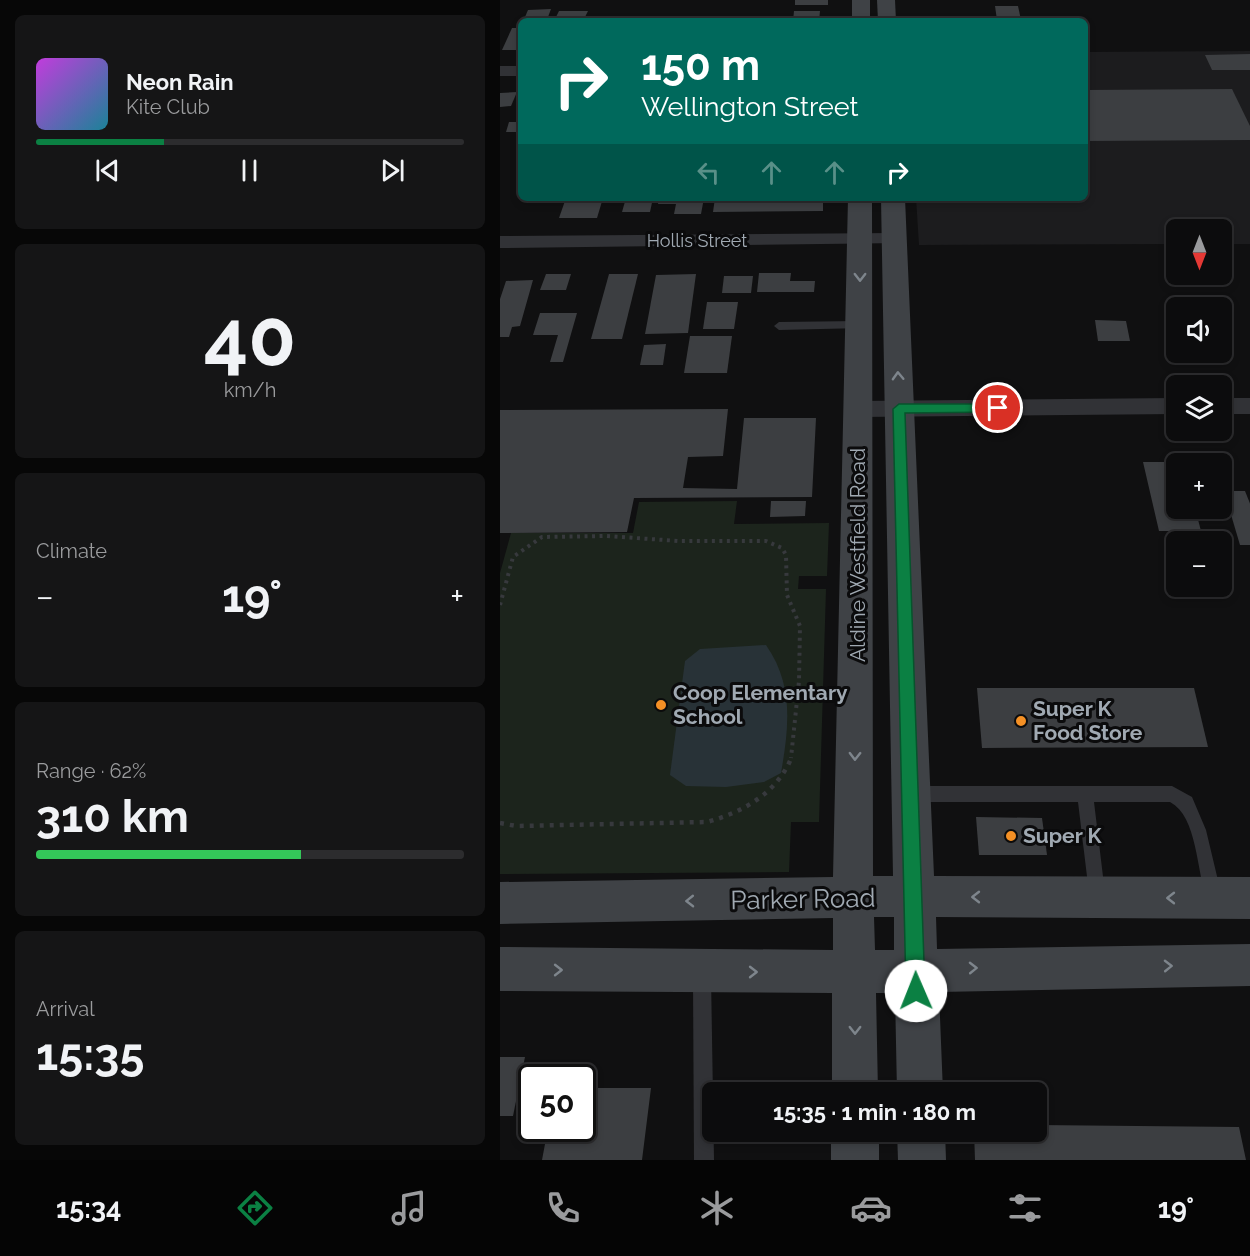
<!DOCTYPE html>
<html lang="en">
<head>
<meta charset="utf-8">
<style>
  body { margin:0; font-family:Raleway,sans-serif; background:#151516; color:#f1f3f6; height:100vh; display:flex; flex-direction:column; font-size:22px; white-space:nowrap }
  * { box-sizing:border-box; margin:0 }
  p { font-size:20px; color:#9a9b9d }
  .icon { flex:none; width:33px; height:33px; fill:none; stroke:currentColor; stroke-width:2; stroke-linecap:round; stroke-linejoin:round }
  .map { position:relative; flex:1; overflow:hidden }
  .panel { display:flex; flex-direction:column; gap:15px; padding:15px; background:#070707; width:500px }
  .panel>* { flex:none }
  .banner { position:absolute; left:18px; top:18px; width:570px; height:183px; border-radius:9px; box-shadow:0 3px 9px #0003,0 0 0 2px #2c2c2e; background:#00695c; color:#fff; overflow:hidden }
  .needle { width:39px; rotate:180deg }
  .fabs { position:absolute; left:666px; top:219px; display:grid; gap:12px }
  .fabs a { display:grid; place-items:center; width:66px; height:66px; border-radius:9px; background:#0c0c0d; box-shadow:0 3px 9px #0003,0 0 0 2px #2c2c2e; font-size:30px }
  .speed { position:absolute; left:18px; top:1064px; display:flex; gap:12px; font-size:30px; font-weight:700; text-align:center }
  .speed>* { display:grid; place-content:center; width:78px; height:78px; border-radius:50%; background:#0c0c0d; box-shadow:0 3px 9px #0003,0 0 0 2px #2c2c2e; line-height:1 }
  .speed .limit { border:3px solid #111; border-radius:9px; background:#fff; color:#111 }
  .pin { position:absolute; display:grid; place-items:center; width:51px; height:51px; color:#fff; margin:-26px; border:3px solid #fff; border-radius:50%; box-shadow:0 2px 6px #0007 }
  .me { position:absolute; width:66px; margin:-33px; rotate:359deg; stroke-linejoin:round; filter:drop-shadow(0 0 4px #0008) }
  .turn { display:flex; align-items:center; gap:21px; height:126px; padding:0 24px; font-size:27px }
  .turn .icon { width:78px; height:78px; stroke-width:2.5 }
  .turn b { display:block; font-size:42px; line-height:51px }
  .lanes { display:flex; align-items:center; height:57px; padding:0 24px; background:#0003; justify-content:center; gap:30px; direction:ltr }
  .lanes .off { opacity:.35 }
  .big { font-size:45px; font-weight:700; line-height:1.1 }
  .panel .tile { flex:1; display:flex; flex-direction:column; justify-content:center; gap:9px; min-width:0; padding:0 21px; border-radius:9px; background:#151516 }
  .panel .dial { align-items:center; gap:0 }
  .dial b { font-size:78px; line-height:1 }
  .song { display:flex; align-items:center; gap:18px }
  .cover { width:72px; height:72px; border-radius:9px; background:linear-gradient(135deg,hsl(290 70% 55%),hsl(190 70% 35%)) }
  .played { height:6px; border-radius:3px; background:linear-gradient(90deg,#0b8043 30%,#2c2c2e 30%) }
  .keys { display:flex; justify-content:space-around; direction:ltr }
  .heat { display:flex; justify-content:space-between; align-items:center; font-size:33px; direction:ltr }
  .charge { height:9px; border-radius:4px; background:linear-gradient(90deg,#34c759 62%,#2c2c2e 0) }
  .trip { position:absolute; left:202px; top:1082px; width:345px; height:60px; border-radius:9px; background:#0c0c0d; box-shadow:0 3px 9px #0003,0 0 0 2px #2c2c2e; font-weight:700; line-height:60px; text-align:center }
  .dock { display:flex; height:96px; justify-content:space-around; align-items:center; background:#050505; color:#9a9b9d }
  .dock .icon { width:42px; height:42px }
  .dock .active { color:#0b8043 }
  .dock b { font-size:27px; color:#f1f3f6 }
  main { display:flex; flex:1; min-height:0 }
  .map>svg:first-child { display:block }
</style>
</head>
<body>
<main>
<section class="panel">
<div class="tile">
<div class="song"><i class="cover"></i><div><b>Neon Rain</b><p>Kite Club</p></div></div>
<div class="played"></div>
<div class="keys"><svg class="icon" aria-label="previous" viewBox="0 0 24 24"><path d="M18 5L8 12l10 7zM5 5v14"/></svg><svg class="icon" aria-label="pause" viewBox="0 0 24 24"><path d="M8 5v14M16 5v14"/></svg><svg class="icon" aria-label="next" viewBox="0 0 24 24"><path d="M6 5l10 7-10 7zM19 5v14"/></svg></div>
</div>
<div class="tile dial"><b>40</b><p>km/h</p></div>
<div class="tile"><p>Climate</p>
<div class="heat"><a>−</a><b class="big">19°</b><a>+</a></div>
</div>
<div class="tile"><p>Range · 62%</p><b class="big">310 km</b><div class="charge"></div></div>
<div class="tile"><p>Arrival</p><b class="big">15:35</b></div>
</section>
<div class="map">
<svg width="751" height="1160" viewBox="0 0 751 1160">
  <rect width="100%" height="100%" fill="#101011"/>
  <!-- built -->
  <path fill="#1c1c1e" d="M750,51v193h-28v-14h-46v14l-257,1 -3,-47h169v-146z"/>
  <!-- green -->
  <path fill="#1c241c" d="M237,501l-3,23 95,-1 -2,53h-28l-1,13h28l-7,233h-28l-2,50 -289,2v-301l11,-40h122l6,-31z"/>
  <!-- water -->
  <path fill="#283237" d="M266,645c28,40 23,82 15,128l-17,9 -38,5 -40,-1 -16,-11 15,-114 15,-12z"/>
  <!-- building -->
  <g fill="#3c3e41">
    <rect x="295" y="0" width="33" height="5"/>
    <path d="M495,6h23l3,14h-24z"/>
    <path d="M51,9l-3,8h-23l3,-7z"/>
    <path d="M59,11h29l-4,8h-29z"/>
    <path d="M294,11h26l-1,10h-26z"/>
    <path d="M12,28h9v22h-19z"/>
    <path d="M751,54v16h-39l-7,-15z"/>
    <path d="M732,89l19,39v12l-166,1v-51z"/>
    <path d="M17,92l-6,14 -11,1v-14z"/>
    <path d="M9,122h12v10h-15z"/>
    <path d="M66,198h37l-6,20h-38z"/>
    <path d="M126,198h27l-3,14h-28z"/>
    <path d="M159,198h45l-3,16h-27l2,-10h-18z"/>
    <path d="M215,198h108v13l-110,1z"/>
    <path d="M259,273h32l-1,8h25l-1,11h-57z"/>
    <path d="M46,274h25l-5,16h-26z"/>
    <path d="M109,274h29l-16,65h-31z"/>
    <path d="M196,274l-8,59 -43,1 11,-59z"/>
    <path d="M224,276h29l-2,17h-29z"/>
    <path d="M33,280l-13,46 -8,1 -3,10h-9v-38l6,-18z"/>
    <path d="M207,302h31l-4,27h-31z"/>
    <path d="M40,313h37l-14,49h-13l8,-27h-25z"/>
    <path d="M595,320l31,1 4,20h-32z"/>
    <path d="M722,329l10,29h-35l-1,-6h26z"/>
    <path d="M190,336h42l-5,37h-43z"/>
    <path d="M166,344l-3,21h-23l4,-20z"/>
    <path d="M228,409l-5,47 -35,1 -5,31 54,1 7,-71h72l-4,79 -178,1 -7,34 -127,1v-123z"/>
    <path d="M643,462h33v46h19l6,23h-42z"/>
    <path d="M724,491h21l6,15v39h-11z"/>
    <path d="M271,501h35l-1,15 -35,1z"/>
    <path d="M477,688h217l14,59 -226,1z"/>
    <path d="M476,817l66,1 5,37h-68z"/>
    <path d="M0,1057h25l-12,59h-13z"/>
    <path d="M82,1088h69l-9,72h-100l6,-32h34z"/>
    <path d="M537,1125l202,2 7,33h-271l-1,-29h63z"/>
  </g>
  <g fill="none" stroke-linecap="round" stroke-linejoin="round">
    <!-- path-far1 -->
    <path stroke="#37393d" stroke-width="4" stroke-dasharray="3 4.5" stroke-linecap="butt" d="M0,605l13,-48 29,-20 64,-1 73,5h87l16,7 4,7 1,40 13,31 -1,55 -8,77"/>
    <!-- path -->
    <path stroke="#37393d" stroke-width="4.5" stroke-dasharray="4 6" stroke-linecap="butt" d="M0,823l16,3 191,-4c36,-10 71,-29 85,-66"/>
    <!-- service -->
    <g fill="#313236" fill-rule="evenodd">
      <path d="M359,321l4,1v6l-84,2 -5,-4 5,-4z"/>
      <path d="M413,786h259l20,11 14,33 15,63 -2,6 -6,2 -6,-2c-11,-28 -9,-82 -37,-97h-76l11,91 -2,6 -6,2 -6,-2 -2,-6 -11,-91h-165l-6,-3 -2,-5 2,-5z"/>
      <path d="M202,967l6,3 3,6 3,184h-20l-1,-184 3,-6z"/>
    </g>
    <!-- minor -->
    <g fill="#313236" fill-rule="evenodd">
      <rect x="0" y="66" width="21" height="10"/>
      <path d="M395,233l7,2 3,4 -3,4 -402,5v-12z"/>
      <path d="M676,398v16l-317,3 -8,-2 -4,-6 4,-6 8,-2z"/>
      <rect x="722" y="398" width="29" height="16"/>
    </g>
    <!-- secondary -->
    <g fill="#3f4246" fill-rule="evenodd">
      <rect x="352" y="0" width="18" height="21"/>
      <path d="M377,0h18l1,21h-18z"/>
      <path d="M348,198h24l1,678h20l-12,-678h24l29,678 317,1v42l-315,-2 1,32 314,-5v42l-312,6 4,100h-46l-2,-99h-19l2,99h-46v-99l-332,-2v-44l333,3v-32l-333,6v-42l333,-5zM374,917h20v33h-19z"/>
      <rect x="331" y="1131" width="48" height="29"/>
      <path d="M397,1131h48l1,29h-48z"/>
    </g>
  </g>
  <!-- one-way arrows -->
  <defs><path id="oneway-chevron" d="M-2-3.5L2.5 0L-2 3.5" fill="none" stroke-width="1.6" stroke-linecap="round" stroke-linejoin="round" transform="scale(1.5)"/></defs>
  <g stroke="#7e858c">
    <use href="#oneway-chevron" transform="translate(360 277) rotate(90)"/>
    <use href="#oneway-chevron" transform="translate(398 376) rotate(-92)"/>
    <use href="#oneway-chevron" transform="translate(355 756) rotate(91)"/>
    <use href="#oneway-chevron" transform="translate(476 897) rotate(-180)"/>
    <use href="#oneway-chevron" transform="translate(671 898) rotate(-180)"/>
    <use href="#oneway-chevron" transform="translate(190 901) rotate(179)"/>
    <use href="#oneway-chevron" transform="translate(668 966) rotate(-1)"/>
    <use href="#oneway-chevron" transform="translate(473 968) rotate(-1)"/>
    <use href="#oneway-chevron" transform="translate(58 970)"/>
    <use href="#oneway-chevron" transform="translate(253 972)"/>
    <use href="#oneway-chevron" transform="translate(355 1030) rotate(90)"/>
  </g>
  <!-- route -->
  <path fill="#0b8043" stroke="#07532c" stroke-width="1.5" d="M399,404h99l6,4 -6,4 -93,1 20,578 -3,6 -6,3 -7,-3 -3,-6 -13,-582z"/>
  <!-- markers -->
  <g fill="#f49025" stroke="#0b0b0c" stroke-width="2">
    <circle cx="161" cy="705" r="6"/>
    <circle cx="521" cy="721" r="6"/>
    <circle cx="511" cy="836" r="6"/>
  </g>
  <g text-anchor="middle" stroke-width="6" stroke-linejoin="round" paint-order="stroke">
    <!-- far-street labels -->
    <g font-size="18" fill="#a0a9b2" stroke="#0b0b0c">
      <text x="197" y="247">Hollis Street</text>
    </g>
    <!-- street labels -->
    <g font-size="21" fill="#a0a9b2" stroke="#0b0b0c">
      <text transform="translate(358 555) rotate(-90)" y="7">Aldine Westfield Road</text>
    </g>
    <!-- poi labels -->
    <g font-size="21" font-weight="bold" fill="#a0a9b2" stroke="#0b0b0c" text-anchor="start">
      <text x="173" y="700">Coop Elementary<tspan x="173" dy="24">School</tspan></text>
      <text x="533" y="716">Super K<tspan x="533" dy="24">Food Store</tspan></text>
      <text x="523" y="843">Super K</text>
    </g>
    <!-- near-street labels -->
    <g font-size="26" fill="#a0a9b2" stroke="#0b0b0c">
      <text transform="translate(303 899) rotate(-1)" y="9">Parker Road</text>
    </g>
  </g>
</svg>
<div class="fabs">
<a><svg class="needle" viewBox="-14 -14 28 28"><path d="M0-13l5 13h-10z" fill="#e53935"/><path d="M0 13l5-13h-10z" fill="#9a9b9d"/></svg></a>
<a><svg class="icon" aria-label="sound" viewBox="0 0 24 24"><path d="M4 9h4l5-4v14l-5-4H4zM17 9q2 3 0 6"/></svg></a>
<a><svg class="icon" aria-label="layers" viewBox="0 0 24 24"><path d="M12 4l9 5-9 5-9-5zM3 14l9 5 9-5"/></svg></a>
<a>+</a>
<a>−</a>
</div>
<div class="speed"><div class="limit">50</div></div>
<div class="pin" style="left:498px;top:408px;background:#d93025"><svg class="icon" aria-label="arrive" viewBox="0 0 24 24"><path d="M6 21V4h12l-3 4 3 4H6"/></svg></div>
<svg class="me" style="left:416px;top:991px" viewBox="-20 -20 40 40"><circle r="19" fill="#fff"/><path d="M0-13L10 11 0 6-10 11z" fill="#0b8043"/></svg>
<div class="trip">15:35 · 1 min · 180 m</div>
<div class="banner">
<div class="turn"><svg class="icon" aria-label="right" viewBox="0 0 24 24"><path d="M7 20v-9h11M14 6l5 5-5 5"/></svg><div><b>150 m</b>Wellington Street</div></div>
<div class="lanes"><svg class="icon off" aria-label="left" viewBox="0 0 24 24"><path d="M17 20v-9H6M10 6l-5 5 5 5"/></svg><svg class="icon off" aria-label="ahead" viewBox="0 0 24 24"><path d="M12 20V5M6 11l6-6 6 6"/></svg><svg class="icon off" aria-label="ahead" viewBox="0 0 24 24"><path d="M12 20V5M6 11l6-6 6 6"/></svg><svg class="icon" aria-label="right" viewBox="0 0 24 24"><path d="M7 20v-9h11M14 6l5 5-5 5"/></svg></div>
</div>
</div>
</main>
<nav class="dock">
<b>15:34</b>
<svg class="icon active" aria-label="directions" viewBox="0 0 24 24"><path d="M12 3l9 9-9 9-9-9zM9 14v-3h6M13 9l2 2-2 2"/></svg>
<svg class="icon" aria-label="music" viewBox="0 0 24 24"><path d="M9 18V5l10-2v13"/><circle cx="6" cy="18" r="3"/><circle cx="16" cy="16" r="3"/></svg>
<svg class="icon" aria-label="phone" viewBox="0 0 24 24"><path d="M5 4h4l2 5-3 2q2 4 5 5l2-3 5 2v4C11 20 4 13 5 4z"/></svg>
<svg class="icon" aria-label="climate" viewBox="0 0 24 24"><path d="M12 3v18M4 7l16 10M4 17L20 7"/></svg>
<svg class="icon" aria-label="car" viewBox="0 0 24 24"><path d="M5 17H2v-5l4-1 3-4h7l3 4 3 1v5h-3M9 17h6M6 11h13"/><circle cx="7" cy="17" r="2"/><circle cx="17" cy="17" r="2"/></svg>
<svg class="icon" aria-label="filters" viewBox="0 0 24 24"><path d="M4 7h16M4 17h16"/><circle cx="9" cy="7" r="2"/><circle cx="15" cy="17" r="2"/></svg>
<b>19°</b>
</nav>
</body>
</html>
